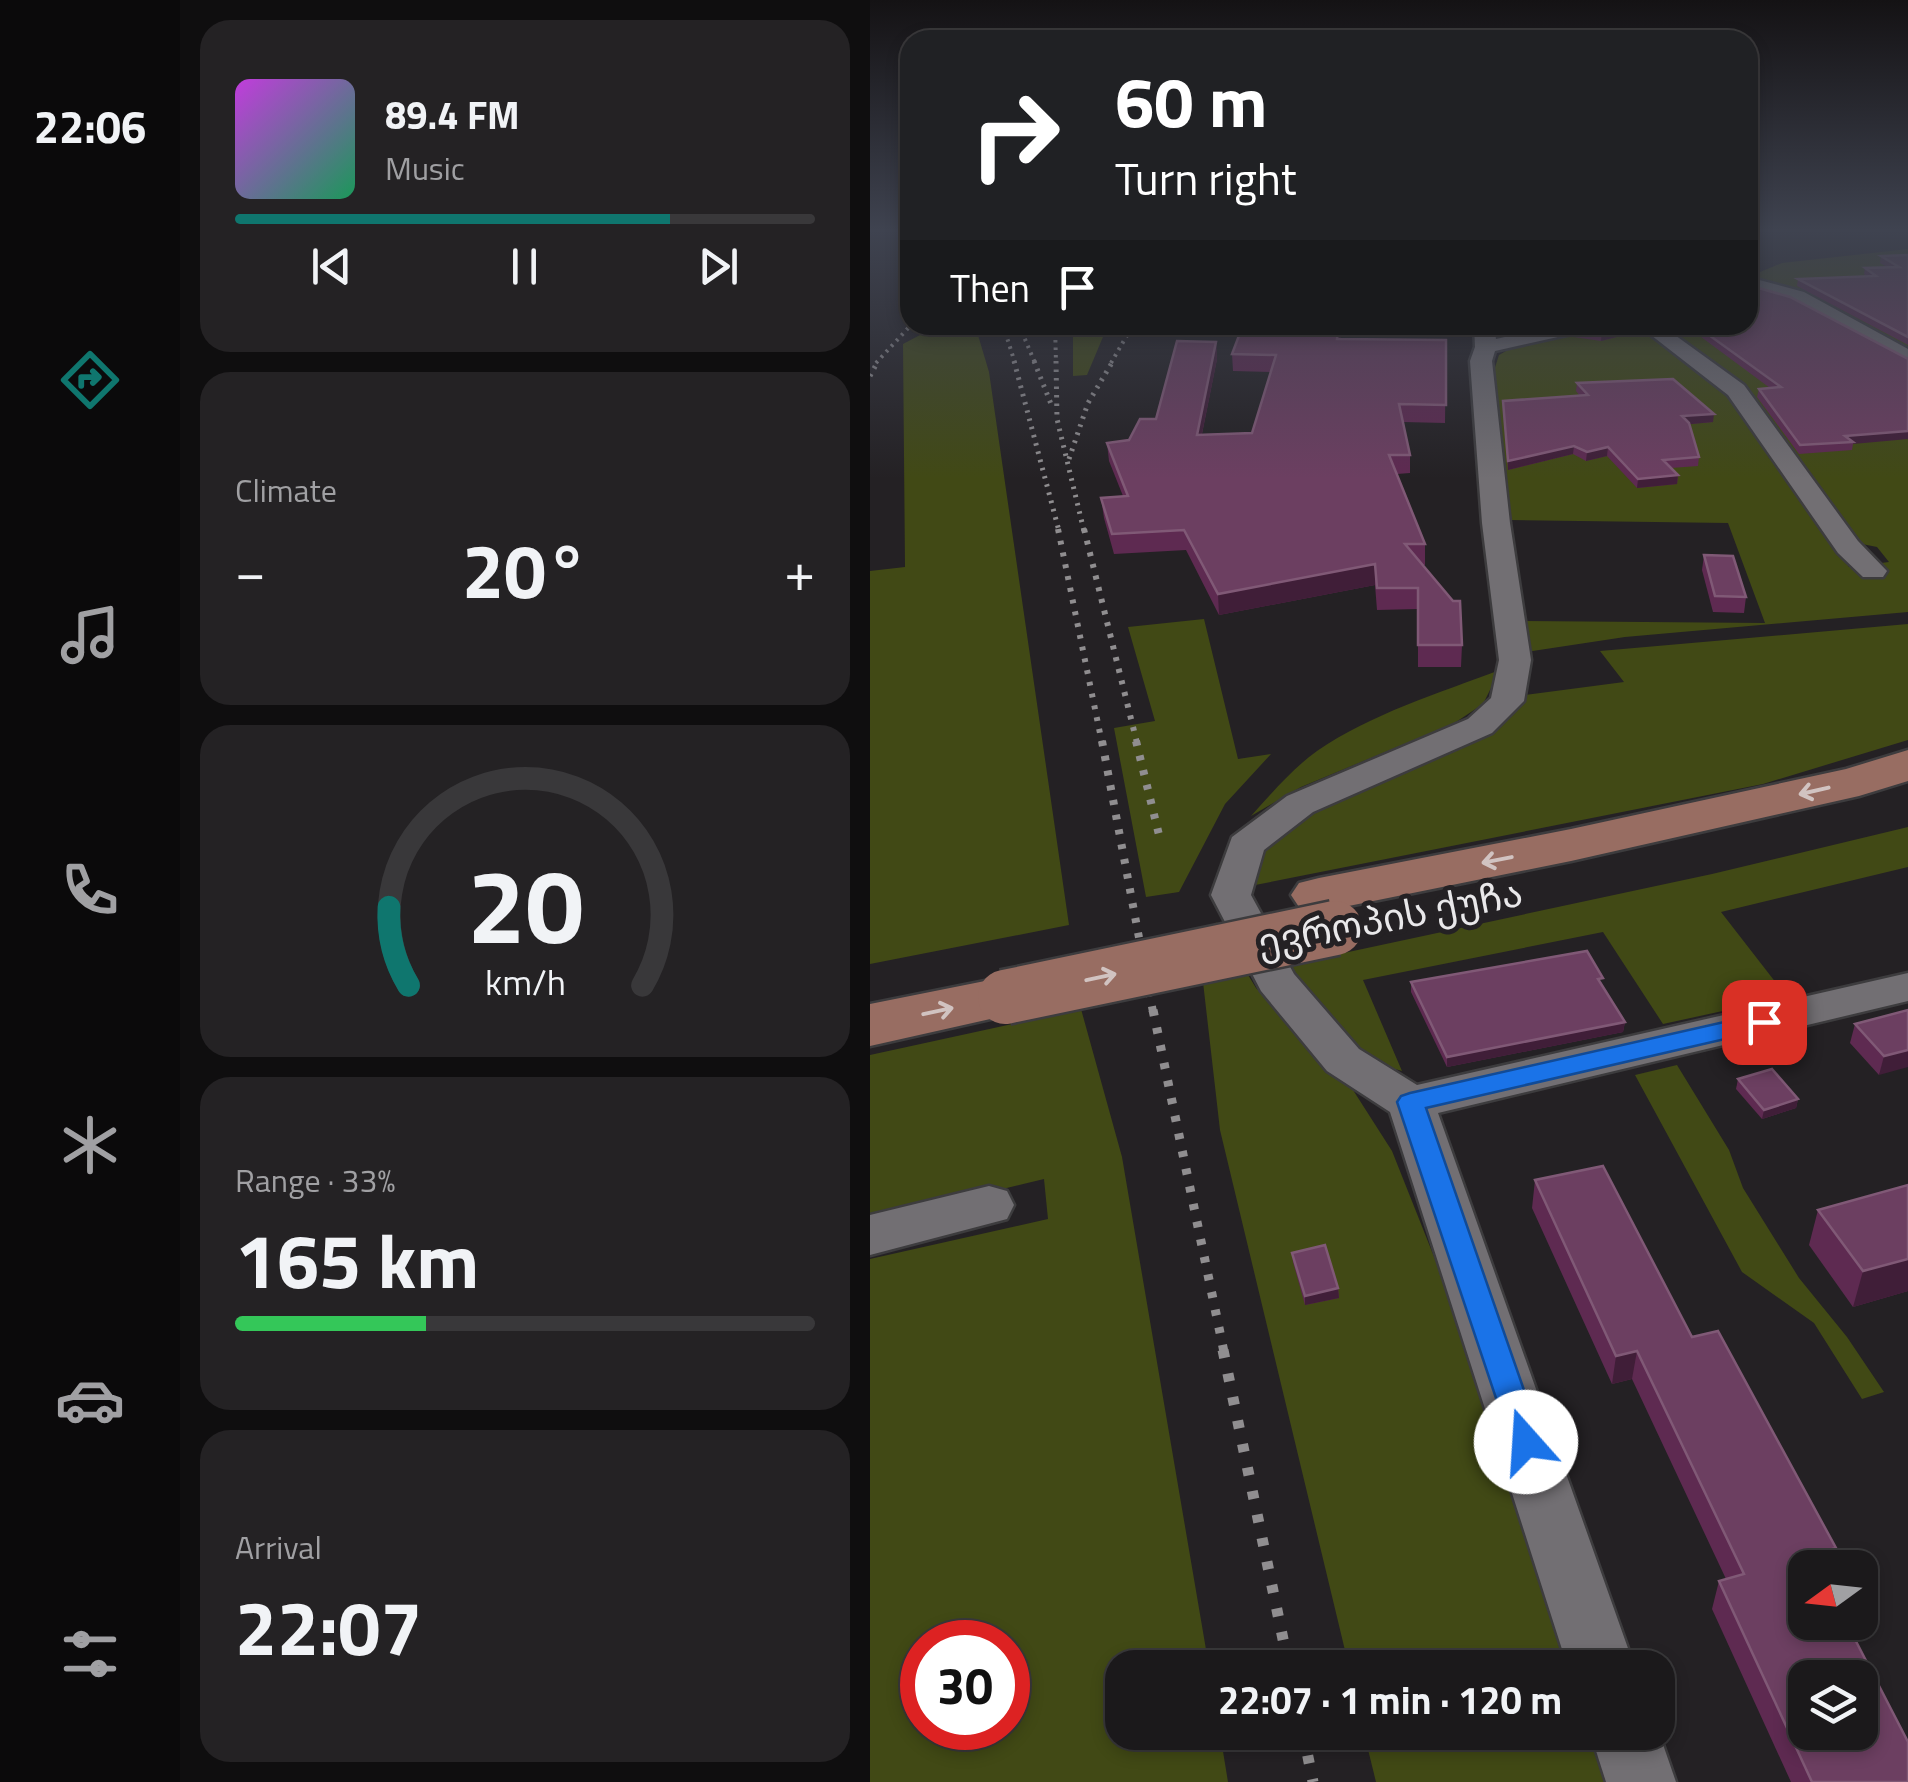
<!DOCTYPE html>
<html lang="en">
<head>
<meta charset="utf-8">
<style>
  body { margin:0; font-family:"Titillium Web","Noto Sans Georgian",sans-serif; background:#242224; color:#f1f3f6; height:100vh; display:flex; flex-direction:column; font-size:38px; white-space:nowrap }
  * { box-sizing:border-box; margin:0 }
  p { font-size:32px; color:#a0a0a3 }
  .icon { flex:none; width:55px; height:55px; fill:none; stroke:currentColor; stroke-width:2; stroke-linecap:round; stroke-linejoin:round }
  .map { position:relative; flex:1; overflow:hidden }
  .panel { display:flex; flex-direction:column; gap:20px; padding:20px; background:#0f0e0f; width:690px }
  .panel>* { flex:none }
  .guide { position:absolute; left:30px; top:30px; width:858px; height:305px; border-radius:30px; box-shadow:0 5px 15px #0003,0 0 0 2px #39383a; background:#202124; color:#fff; overflow:hidden }
  .needle { width:65px; rotate:255deg }
  .controls { position:absolute; left:918px; top:1550px; display:grid; gap:20px }
  .controls a { display:grid; place-items:center; width:90px; height:90px; border-radius:20px; background:#1b191b; box-shadow:0 5px 15px #0003,0 0 0 2px #39383a; font-size:50px }
  .speed { position:absolute; left:30px; top:1620px; display:flex; gap:20px; font-size:50px; font-weight:700; text-align:center }
  .speed>* { display:grid; place-content:center; width:130px; height:130px; border-radius:50%; background:#1b191b; box-shadow:0 5px 15px #0003,0 0 0 2px #39383a; line-height:1 }
  .speed .limit { border:15px solid #d22; background:#fff; color:#111 }
  .pin { position:absolute; display:grid; place-items:center; width:85px; height:85px; color:#fff; margin:-42px; border-radius:20px; box-shadow:0 5px 15px #0006 }
  .me { position:absolute; width:110px; margin:-55px; rotate:341deg; stroke-linejoin:round; filter:drop-shadow(0 0 8px #0008) }
  .turn { display:flex; align-items:center; gap:35px; height:210px; padding:0 50px; font-size:45px }
  .turn .icon { width:130px; height:130px; stroke-width:2.5 }
  .turn b { display:block; font-size:70px; line-height:85px }
  .then { display:flex; align-items:center; height:95px; padding:0 50px; background:#0003; gap:20px; font-size:38px }
  .big { font-size:75px; font-weight:700; line-height:1.1 }
  .panel .card { flex:1; display:flex; flex-direction:column; justify-content:center; gap:15px; min-width:0; padding:0 35px; border-radius:30px; background:#242224 }
  .panel .dial { align-items:center; gap:0 }
  .dial svg { height:260px; overflow:visible; fill:none; stroke:#39383a; stroke-width:7; stroke-linecap:round; text-anchor:middle }
  .dial text { fill:#f1f3f6; stroke:none }
  .song { display:flex; align-items:center; gap:30px }
  .cover { width:120px; height:120px; border-radius:15px; background:linear-gradient(135deg,hsl(290 70% 55%),hsl(150 70% 35%)) }
  .played { height:10px; border-radius:5px; background:linear-gradient(90deg,#0f766e 75%,#39383a 75%) }
  .keys { display:flex; justify-content:space-around; direction:ltr }
  .heat { display:flex; justify-content:space-between; align-items:center; font-size:55px; direction:ltr }
  .charge { height:15px; border-radius:8px; background:linear-gradient(90deg,#34c759 33%,#39383a 0) }
  .trip { position:absolute; left:235px; top:1650px; width:570px; height:100px; border-radius:30px; background:#1b191b; box-shadow:0 5px 15px #0003,0 0 0 2px #39383a; font-weight:700; line-height:100px; text-align:center }
  main { display:flex; flex:1; min-height:0 }
  .tab-bar { display:flex; flex-direction:column; width:180px; justify-content:space-around; align-items:center; background:#0b0a0b; color:#a0a0a3 }
  .tab-bar .icon { width:70px; height:70px }
  .tab-bar .selected { color:#0f766e }
  .tab-bar b { font-size:45px; color:#f1f3f6 }
  .map>svg:first-child { display:block }
</style>
</head>
<body>
<main>
<nav class="tab-bar">
<b>22:06</b>
<svg class="icon selected" aria-label="directions" viewBox="0 0 24 24"><path d="M12 3l9 9-9 9-9-9zM9 14v-3h6M13 9l2 2-2 2"/></svg>
<svg class="icon" aria-label="music" viewBox="0 0 24 24"><path d="M9 18V5l10-2v13"/><circle cx="6" cy="18" r="3"/><circle cx="16" cy="16" r="3"/></svg>
<svg class="icon" aria-label="phone" viewBox="0 0 24 24"><path d="M5 4h4l2 5-3 2q2 4 5 5l2-3 5 2v4C11 20 4 13 5 4z"/></svg>
<svg class="icon" aria-label="climate" viewBox="0 0 24 24"><path d="M12 3v18M4 7l16 10M4 17L20 7"/></svg>
<svg class="icon" aria-label="car" viewBox="0 0 24 24"><path d="M5 17H2v-5l4-1 3-4h7l3 4 3 1v5h-3M9 17h6M6 11h13"/><circle cx="7" cy="17" r="2"/><circle cx="17" cy="17" r="2"/></svg>
<svg class="icon" aria-label="filters" viewBox="0 0 24 24"><path d="M4 7h16M4 17h16"/><circle cx="9" cy="7" r="2"/><circle cx="15" cy="17" r="2"/></svg>
</nav>
<section class="panel">
<div class="card">
<div class="song"><i class="cover"></i><div><b>89.4 FM</b><p>Music</p></div></div>
<div class="played"></div>
<div class="keys"><svg class="icon" aria-label="previous" viewBox="0 0 24 24"><path d="M18 5L8 12l10 7zM5 5v14"/></svg><svg class="icon" aria-label="pause" viewBox="0 0 24 24"><path d="M8 5v14M16 5v14"/></svg><svg class="icon" aria-label="next" viewBox="0 0 24 24"><path d="M6 5l10 7-10 7zM19 5v14"/></svg></div>
</div>
<div class="card"><p>Climate</p>
<div class="heat"><a>−</a><b class="big">20°</b><a>+</a></div>
</div>
<div class="card dial"><svg viewBox="0 0 100 80">
<path d="M14 69A42 42 0 1 1 86 69"/>
<path d="M14 69A42 42 0 0 1 8 45" stroke="#0f766e"/>
<text x="50" y="56" font-size="32" font-weight="700">20</text>
<text x="50" y="72" font-size="11">km/h</text>
</svg></div>
<div class="card"><p>Range · 33%</p><b class="big">165 km</b><div class="charge"></div></div>
<div class="card"><p>Arrival</p><b class="big">22:07</b></div>
</section>
<div class="map">
<svg width="1038" height="1782" viewBox="0 0 1038 1782">
  <rect width="100%" height="100%" fill="#242124"/>
  <!-- green -->
  <g fill="#414915" fill-rule="evenodd">
    <path d="M1038,249v106l-141,-73 -19,-5 34,-14z"/>
    <path d="M878,285l14,2 146,76v249l-283,25 -99,15 -6,-31 245,2 -37,-100 -218,-3 -20,-137 9,-28 14,-8 83,-22h48l85,64 120,178 40,-5 -12,-15 -15,-3 -118,-155 -84,-64h88z"/>
    <path d="M69,325h36l14,47 80,553 -199,39v-393l35,-4 -2,-223z"/>
    <path d="M203,325h35l-21,50 -14,1z"/>
    <path d="M334,619l34,140 33,-5 -46,50 -46,88 -33,5 -32,-169 41,-7 -27,-94z"/>
    <path d="M1038,624v116l-145,44 -518,103 19,-43 52,-41 209,-108 99,-13 -24,-31z"/>
    <path d="M630,670l-17,34 -30,20 -152,63 -50,29c21,-23 41,-47 66,-65 54,-37 122,-58 183,-81z"/>
    <path d="M1038,827v40l-187,45 66,85 -124,27 -60,-92 -240,48 39,91 -45,-13 -74,-92 429,-92z"/>
    <path d="M346,922l40,66 97,102 39,61 132,332 58,184h-233l-129,-537 -17,-148z"/>
    <path d="M211,1009l41,148 87,510 -87,1v64l98,1 8,49h-358v-523l178,-40 -4,-40 -174,42v-166zM52,1642h86v86h-86z"/>
    <path d="M807,1065l52,85 14,38 56,90 48,59 37,55 -22,7 -48,-76 -72,-51 -107,-197z"/>
    <path d="M494,1733h239l15,49h-242z"/>
  </g>
  <g fill="none" stroke-linecap="round" stroke-linejoin="round">
    <defs>
      <g id="street">
        <path d="M878,277l56,15 104,57v15l-118,-64 -42,-11z"/>
        <path d="M604,325h20l2,14 63,-14h38l-3,4 -99,22 -3,10 18,162 21,137 -7,41 -32,32 -179,79 -49,38 -13,45 43,79 65,75 58,36 491,-112v28l-470,112 197,555h-67l-178,-556 -63,-41 -66,-80 -50,-96 21,-58 55,-41 181,-77 23,-21 8,-38 -17,-137 -12,-162 5,-14z"/>
        <path d="M768,325h23l83,60 114,156 29,30 -4,6h-20l-25,-24 -110,-158z"/>
        <path d="M119,1186l18,5 7,14 -7,14 -137,36v-40z"/>
        <path d="M788,1730l18,52h-70l-16,-50z"/>
      </g>
      <g id="primary">
        <path d="M1038,750v31l-49,15 -288,65 -252,51 -20,-5 -8,-12 8,-12 20,-5 252,-49 275,-60z"/>
        <path d="M135,977l21,6 9,14 -9,14 -156,35v-42z"/>
      </g>
    </defs>
    <!-- street casing -->
    <use href="#street" stroke="#3d3c3e" stroke-width="5"/>
    <!-- primary casing -->
    <use href="#primary" stroke="#3d3c3e" stroke-width="5"/>
    <!-- street -->
    <use href="#street" fill="#726f73" fill-rule="evenodd"/>
    <!-- primary -->
    <use href="#primary" fill="#986d62" fill-rule="evenodd"/>
    <!-- rail-far5 -->
    <g stroke="#908e90" stroke-width="4" stroke-dasharray="2.5 5" stroke-linecap="butt">
      <path d="M133,325l12,38"/>
      <path d="M149,325l16,38"/>
      <path d="M185,325l1,38"/>
      <path d="M6,363l35,-38"/>
      <path d="M241,363l22,-38"/>
    </g>
    <!-- rail-far4 -->
    <g stroke="#908e90" stroke-width="5" stroke-dasharray="2.5 6" stroke-linecap="butt">
      <path d="M144,361l45,170"/>
      <path d="M164,361l17,43"/>
      <path d="M186,361l1,58 27,112"/>
      <path d="M0,376l8,-15"/>
      <path d="M199,459l19,-56 25,-42"/>
    </g>
    <!-- rail-far3 -->
    <g stroke="#908e90" stroke-width="6" stroke-dasharray="4 8" stroke-linecap="butt">
      <path d="M188,529l44,214"/>
      <path d="M214,529l53,214"/>
    </g>
    <!-- rail-far2 -->
    <g stroke="#908e90" stroke-width="8" stroke-dasharray="5 10" stroke-linecap="butt">
      <path d="M232,741l51,271"/>
      <path d="M266,741l25,102"/>
    </g>
    <!-- rail-far1 -->
    <path stroke="#908e90" stroke-width="9" stroke-dasharray="6 12" stroke-linecap="butt" d="M283,1010l71,342"/>
    <!-- rail -->
    <g stroke="#908e90" stroke-width="11" stroke-dasharray="8 16" stroke-linecap="butt">
      <path d="M353,1350l66,318"/>
      <path d="M433,1732l10,50"/>
    </g>
    <defs>
      <path id="primary-bridge" d="M135,997l330,-69"/>
    </defs>
    <!-- primary-bridge casing -->
    <use href="#primary-bridge" stroke="#3d3c3e" stroke-width="59" stroke-linecap="butt"/>
    <!-- primary-bridge -->
    <use href="#primary-bridge" stroke="#986d62" stroke-width="54"/>
  </g>
  <!-- wall -->
  <g fill="#5e2a51">
    <path d="M1038,255v90l-111,-59 1,-7 69,-2 -3,-3 1,-6 22,-1 -7,-4 1,-7z"/>
    <path d="M878,285l160,74 -55,85 -1,6 -53,4 -42,-57 2,-8 11,-1 -81,-60v-3h59z"/>
    <path d="M272,325h47l-2,8h-44z"/>
    <path d="M373,325h100l-3,14 106,1 -1,83 -42,-1 7,33v18l-13,1 28,70v21h-3l40,80 -1,22h-43v-58l-41,1 -2,-25 -156,30 -33,-65 -72,4 -10,-36 -3,-20 22,-2 -14,-35 -2,-18 22,-3 27,-21 60,-77 1,17 -15,75 50,-1 19,-61 -38,-1 -1,-17z"/>
    <path d="M705,329l65,2 -39,10 -27,-4z"/>
    <path d="M707,383l136,39 -24,2 10,33 -1,9 -27,2 7,7 -1,9 -40,4 -30,-32 -21,5 -13,-7 -65,16 -5,-69 77,-5 -4,-5z"/>
    <path d="M834,555l42,42 -2,16 -31,-1 -11,-42z"/>
    <path d="M541,982l191,3 23,37 -2,10 -176,35 -36,-75z"/>
    <path d="M1038,1010l-29,65 -29,-32 5,-19z"/>
    <path d="M868,1079l60,20 -2,9 -34,11 -26,-30z"/>
    <path d="M665,1180l157,157 144,211 -6,20h-25l103,214h-117l-79,-173 7,-28 7,-2 -94,-200 -20,5 -80,-176z"/>
    <path d="M1038,1185v106l-55,16 -44,-62 9,-35z"/>
    <path d="M422,1253l46,35 1,10 -34,7 -12,-43z"/>
  </g>
  <!-- shaded-wall -->
  <g fill="#401e38">
    <path d="M469,325h4l-6,31v-17z"/>
    <path d="M761,325h9v6l-39,10 1,-9z"/>
    <path d="M346,342l1,17 -19,94 -1,-18z"/>
    <path d="M844,414l-1,8 -32,3 1,-9z"/>
    <path d="M1038,431v8l-55,5v-2l-8,-6z"/>
    <path d="M704,446l-1,8 -65,16v-9z"/>
    <path d="M738,447l-1,9 -21,5 1,-9z"/>
    <path d="M808,475l-1,9 -40,4 1,-9z"/>
    <path d="M505,564v21l-156,30 -1,-21z"/>
    <path d="M755,1022l-2,10 -176,35v-10z"/>
    <path d="M1038,1050v17l-29,8 5,-19z"/>
    <path d="M928,1099l-2,9 -34,11 2,-9z"/>
    <path d="M1038,1259v32l-55,16 10,-36z"/>
    <path d="M468,1288l1,10 -34,7v-9z"/>
    <path d="M767,1351l-5,28 -20,5 4,-28z"/>
    <path d="M966,1548l-6,20h-23l3,-13z"/>
  </g>
  <!-- building -->
  <g fill="#6c3f61" stroke="#805976" stroke-width="2.5" fill-rule="evenodd">
    <path d="M1038,255v82l-110,-58 78,-3 -11,-8 34,-1 -18,-11z"/>
    <path d="M878,285l42,12 118,62v72l-63,5 8,6 -53,3 -41,-56 22,-2 -86,-62h53v-7h5l-5,-4z"/>
    <path d="M373,325h96l-2,14 109,1v65l-47,-1 11,51h-21l36,89h-20l48,57h7l2,44h-44v-57h-41l-2,-24 -157,30 -34,-64 -72,4 -11,-36 27,-2 -21,-53 22,-3 11,-21h16l21,-78 39,1 -19,93 55,-2 24,-78 -44,-1z"/>
    <path d="M722,325h39l-29,7 -27,-3z"/>
    <path d="M803,379l41,35 -32,2 7,7 10,34 -36,3 15,15 -40,4 -30,-32 -21,5 -13,-6 -66,15 -5,-60 85,-6 -11,-12z"/>
    <path d="M834,555l29,1 13,41 -31,-1z"/>
    <path d="M717,951l16,27 -5,1 27,43 -178,35 -36,-75z"/>
    <path d="M1038,1010v40l-24,6 -29,-32z"/>
    <path d="M902,1069l26,30 -34,11 -26,-31z"/>
    <path d="M733,1166l89,171 26,-6 118,217 -26,7 7,13h-12v54h41l62,120v40h-96l-93,-201 25,-7 -107,-223 -21,5 -81,-176zM935,1678h55v54h-55z"/>
    <path d="M1038,1185v74l-45,12 -45,-61z"/>
    <path d="M455,1245l13,43 -33,8 -13,-43z"/>
  </g>
  <!-- one-way arrows -->
  <defs><path id="oneway-shaft" d="M-6 0H5M1.5-3L5.5 0L1.5 3" fill="none" stroke-width="1.6" stroke-linecap="round" stroke-linejoin="round" transform="scale(2.5)"/></defs>
  <g stroke="#d1c3c1">
    <use href="#oneway-shaft" transform="translate(944 791) rotate(167)"/>
    <use href="#oneway-shaft" transform="translate(627 860) rotate(169)"/>
    <use href="#oneway-shaft" transform="translate(231 977) rotate(-12)"/>
    <use href="#oneway-shaft" transform="translate(68 1011) rotate(-12)"/>
  </g>
  <!-- sky -->
  <linearGradient id="sky" x2="0" y2="1"><stop stop-color="#141214"/><stop offset="0.48" stop-color="#3f4350"/><stop offset="1" stop-color="#3f4350" stop-opacity="0"/></linearGradient>
  <rect width="1038" height="479" fill="url(#sky)"/>
  <!-- route -->
  <path fill="#1a73e8" stroke="#114b97" stroke-width="2.5" d="M894,1013l13,9 -4,6 -347,80 116,334 -5,10 -11,4 -12,-4 -117,-350 4,-6 9,-3z"/>
  <g text-anchor="middle" stroke-width="10" stroke-linejoin="round" paint-order="stroke">
    <!-- street labels -->
    <g font-size="38" fill="#e9e8ea" stroke="#242124">
      <text transform="translate(520 918) rotate(-11)" y="13">ევროპის ქუჩა</text>
    </g>
  </g>
</svg>
<div class="controls">
<a><svg class="needle" viewBox="-14 -14 28 28"><path d="M0-13l5 13h-10z" fill="#e53935"/><path d="M0 13l5-13h-10z" fill="#a0a0a3"/></svg></a>
<a><svg class="icon" aria-label="layers" viewBox="0 0 24 24"><path d="M12 4l9 5-9 5-9-5zM3 14l9 5 9-5"/></svg></a>
</div>
<div class="speed"><div class="limit">30</div></div>
<div class="pin" style="left:894px;top:1022px;background:#d93025"><svg class="icon" aria-label="arrive" viewBox="0 0 24 24"><path d="M6 21V4h12l-3 4 3 4H6"/></svg></div>
<svg class="me" style="left:656px;top:1442px" viewBox="-20 -20 40 40"><circle r="19" fill="#fff"/><path d="M0-13L10 11 0 6-10 11z" fill="#1a73e8"/></svg>
<div class="trip">22:07 · 1 min · 120 m</div>
<div class="guide">
<div class="turn"><svg class="icon" aria-label="right" viewBox="0 0 24 24"><path d="M7 20v-9h11M14 6l5 5-5 5"/></svg><div><b>60 m</b>Turn right</div></div>
<div class="then">Then<svg class="icon" aria-label="arrive" viewBox="0 0 24 24"><path d="M6 21V4h12l-3 4 3 4H6"/></svg></div>
</div>
</div>
</main>
</body>
</html>
